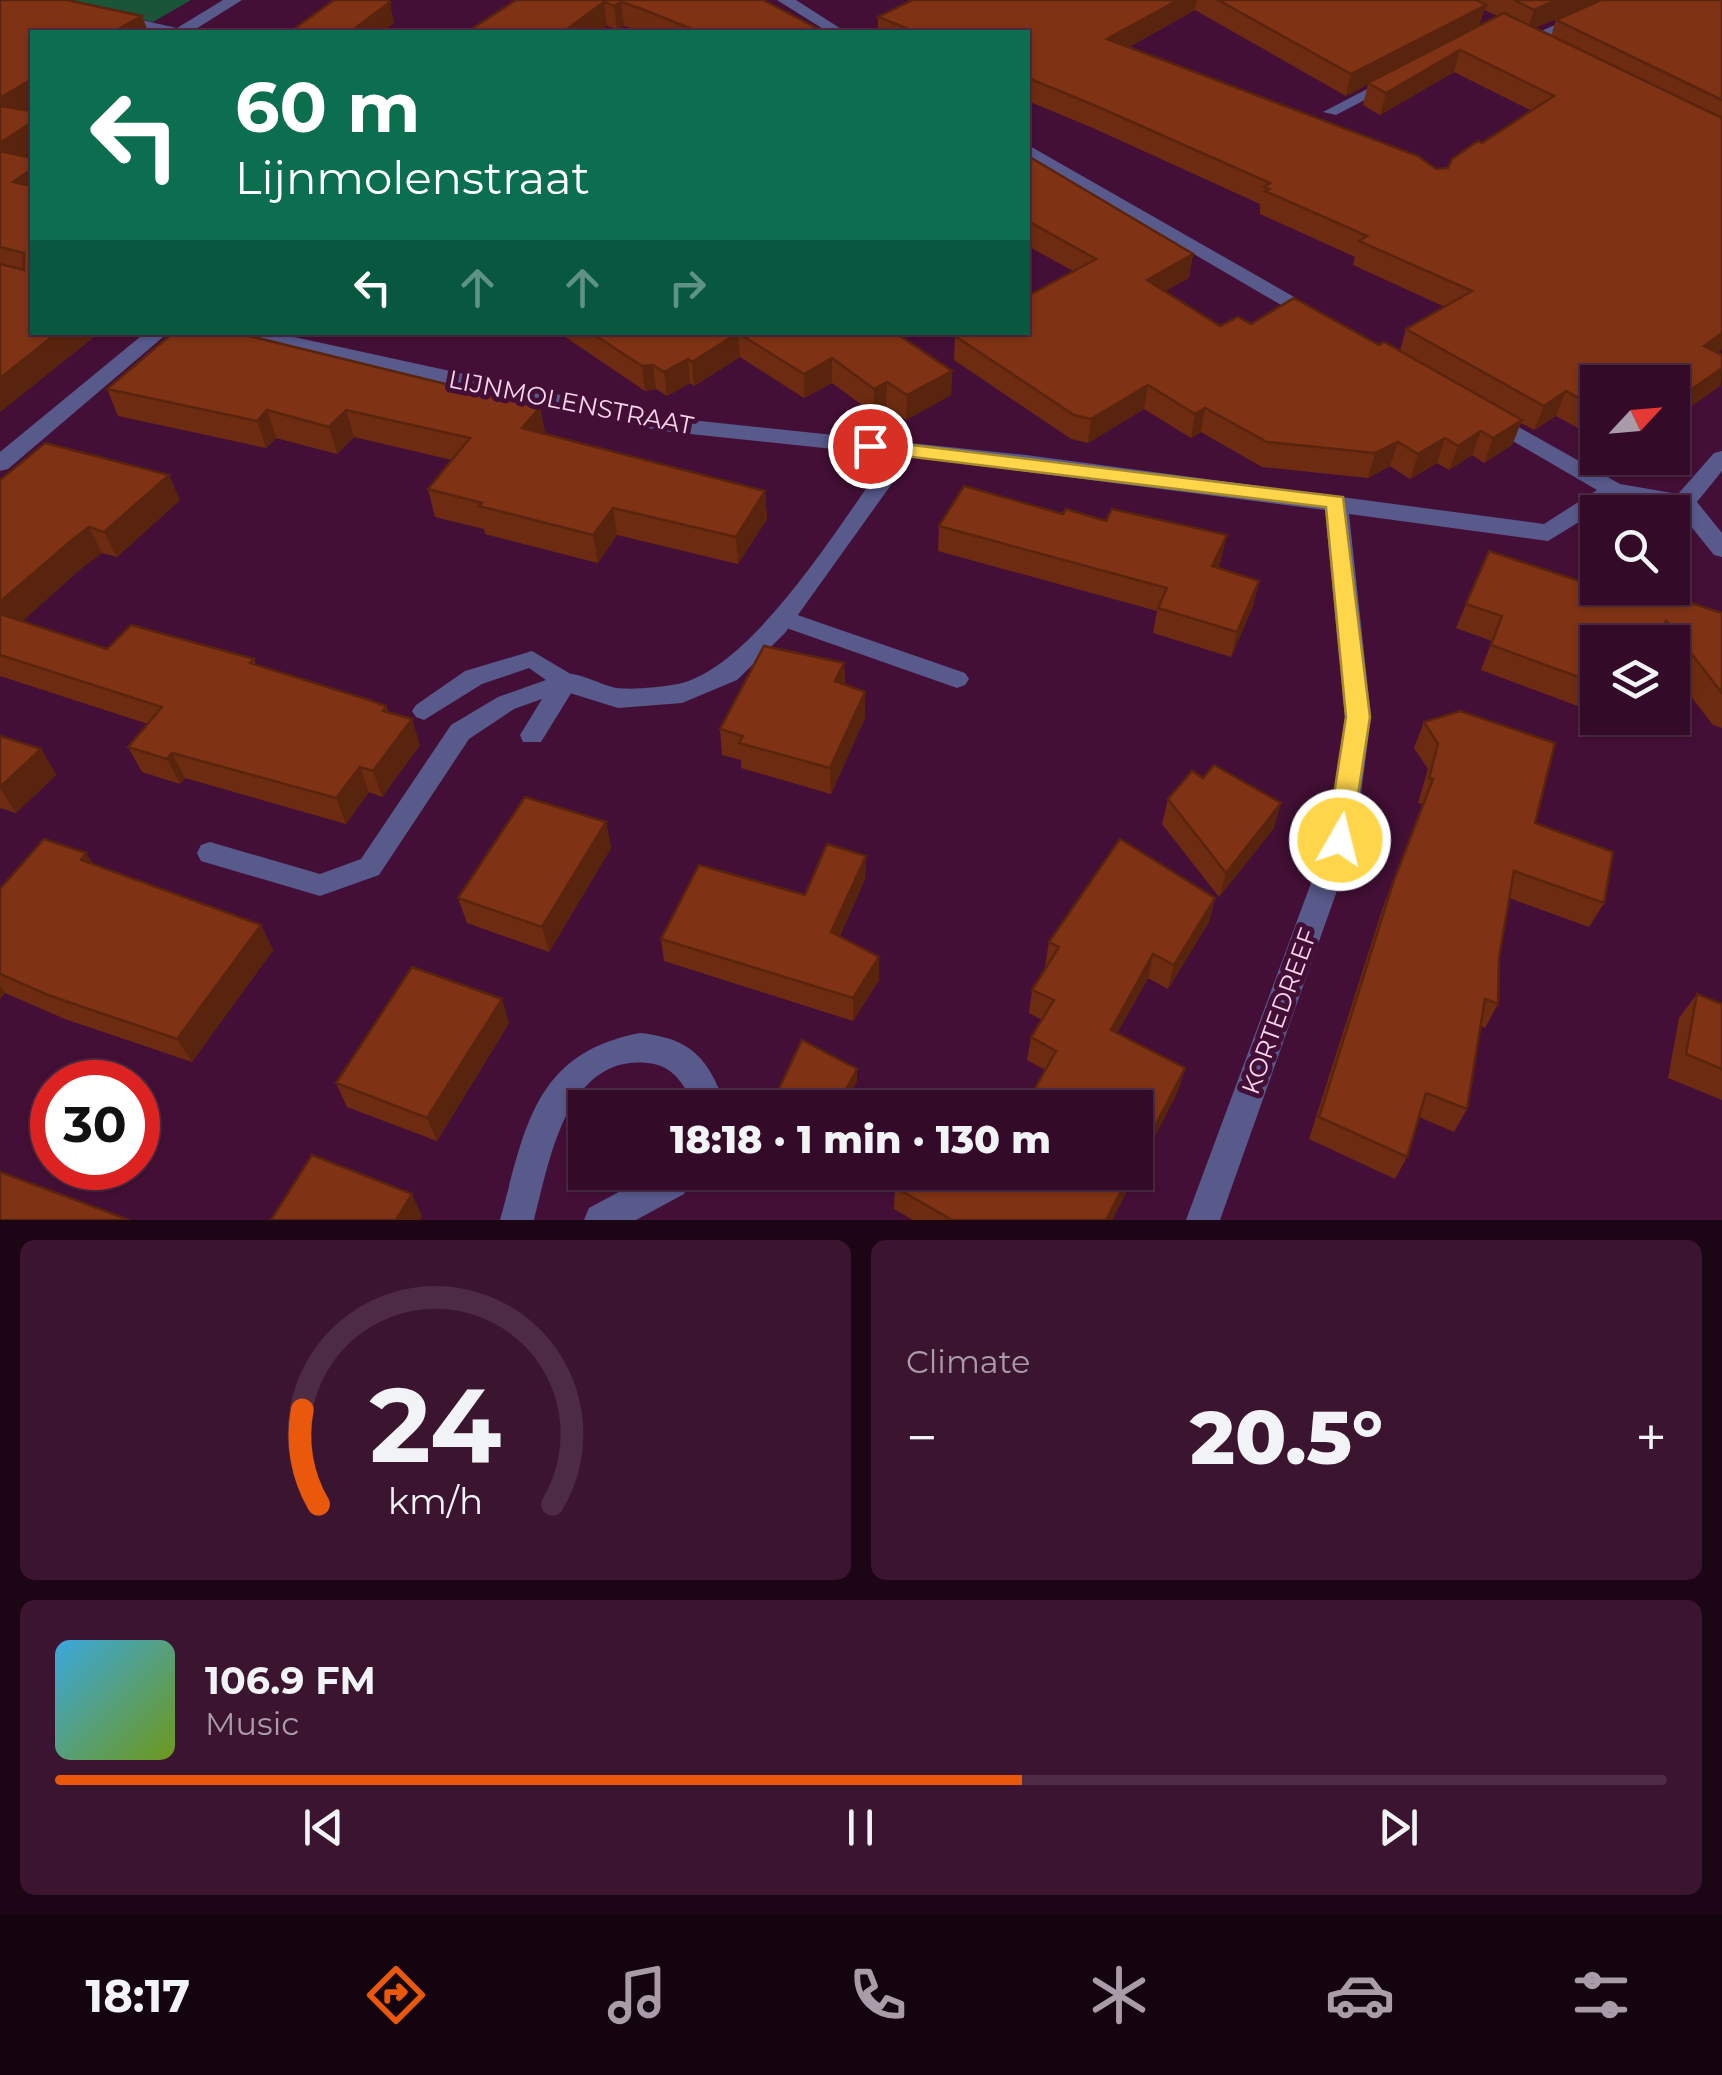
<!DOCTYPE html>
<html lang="en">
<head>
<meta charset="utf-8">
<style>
  body { margin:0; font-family:Montserrat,sans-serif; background:#3b1430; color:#f1f3f6; height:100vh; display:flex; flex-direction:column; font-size:38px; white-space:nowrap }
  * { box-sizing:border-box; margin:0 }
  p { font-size:32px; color:#a99ba8 }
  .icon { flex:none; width:55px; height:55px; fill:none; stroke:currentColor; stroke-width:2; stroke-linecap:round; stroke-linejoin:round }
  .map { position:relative; height:1220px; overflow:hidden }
  .side { display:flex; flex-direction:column; gap:20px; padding:20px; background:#1c0616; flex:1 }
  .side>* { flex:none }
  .banner { position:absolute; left:30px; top:30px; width:1000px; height:305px; border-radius:0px; box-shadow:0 2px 8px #0004,0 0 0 2px #4e2b45; background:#0b6e4f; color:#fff; overflow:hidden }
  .needle { width:65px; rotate:64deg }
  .buttons { position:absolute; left:1580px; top:365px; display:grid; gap:20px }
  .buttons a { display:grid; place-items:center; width:110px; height:110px; border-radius:0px; background:#330b28; box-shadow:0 2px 8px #0004,0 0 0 2px #4e2b45; font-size:50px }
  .speed { position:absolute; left:30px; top:1060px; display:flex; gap:20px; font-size:50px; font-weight:700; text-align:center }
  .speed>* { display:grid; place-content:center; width:130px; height:130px; border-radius:50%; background:#330b28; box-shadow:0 2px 8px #0004,0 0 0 2px #4e2b45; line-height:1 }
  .speed .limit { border:15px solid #d22; background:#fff; color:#111 }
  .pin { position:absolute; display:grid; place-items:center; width:85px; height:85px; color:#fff; margin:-42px; border:5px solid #fff; border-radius:50%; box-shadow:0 2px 10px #0007 }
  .me { position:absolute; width:110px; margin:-55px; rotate:8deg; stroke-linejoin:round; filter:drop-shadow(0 0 8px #0008) }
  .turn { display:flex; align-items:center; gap:35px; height:210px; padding:0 40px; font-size:45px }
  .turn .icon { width:130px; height:130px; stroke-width:2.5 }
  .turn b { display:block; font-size:70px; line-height:85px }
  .lanes { display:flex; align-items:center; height:95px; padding:0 40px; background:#0003; justify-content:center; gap:50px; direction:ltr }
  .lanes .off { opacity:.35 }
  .big { font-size:75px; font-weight:800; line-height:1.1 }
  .side .tile { flex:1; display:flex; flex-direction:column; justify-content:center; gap:15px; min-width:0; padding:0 35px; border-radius:15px; background:#3b1430 }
  .side .dial { align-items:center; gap:0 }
  .dial svg { height:260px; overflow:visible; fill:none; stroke:#4e2b45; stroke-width:7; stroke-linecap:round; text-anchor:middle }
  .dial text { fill:#f1f3f6; stroke:none }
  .song { display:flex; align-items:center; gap:30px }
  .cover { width:120px; height:120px; border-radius:15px; background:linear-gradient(135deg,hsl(200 70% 55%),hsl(80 70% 35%)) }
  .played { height:10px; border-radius:5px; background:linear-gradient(90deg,#ea580c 60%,#4e2b45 60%) }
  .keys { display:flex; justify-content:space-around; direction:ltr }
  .heat { display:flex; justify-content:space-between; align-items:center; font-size:55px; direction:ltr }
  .side .tiles { flex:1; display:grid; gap:20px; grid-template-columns:1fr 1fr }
  .tile:last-child { grid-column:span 2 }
  .trip { position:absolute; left:568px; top:1090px; width:585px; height:100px; border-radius:0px; background:#330b28; box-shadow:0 2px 8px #0004,0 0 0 2px #4e2b45; font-weight:800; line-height:100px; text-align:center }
  .menu { display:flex; height:160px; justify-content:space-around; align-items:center; background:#140410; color:#a99ba8 }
  .menu .icon { width:70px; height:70px }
  .menu .active { color:#ea580c }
  .menu b { font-size:45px; color:#f1f3f6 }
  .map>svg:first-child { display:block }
</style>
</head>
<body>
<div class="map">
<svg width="1722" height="1220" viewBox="0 0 1722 1220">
  <rect width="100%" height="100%" fill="#440f36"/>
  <!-- green -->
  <path fill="#1a553a" d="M49,0h142l-38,22z"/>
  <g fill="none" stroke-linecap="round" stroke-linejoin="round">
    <!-- service -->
    <g fill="#575a8b" fill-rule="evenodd">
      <path d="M1392,76l7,4 -2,3 -61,32 -13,-3z"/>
      <path d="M783,610l182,63 4,6 -4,6 -8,3 -182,-64 -3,-6z"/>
      <path d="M532,651l42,25 4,6 -37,60h-18l-3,-7 22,-36 -28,10 -45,30 -90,136 -59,21 -119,-35 -4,-8 4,-8 9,-3 110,32 41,-15 90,-134 47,-28 48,-17 -17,-12 -47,16 -58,36 -8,-3 -4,-6 4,-6 49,-34z"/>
    </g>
    <!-- minor -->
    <g fill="#575a8b" fill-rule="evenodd">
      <path d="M223,0h19l-51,32h-35l-50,-13 8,-5 63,14z"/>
      <path d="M777,0h19l50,32h-18z"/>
      <path d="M1611,0h21l-97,43 -14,-3z"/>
      <path d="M1028,145l296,169 3,4 -3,4h-14l-282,-165z"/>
      <path d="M146,332h23l-161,137 -8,2v-19z"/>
      <path d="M230,332h41l391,85 364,38 518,69 53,-34 -115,-67 -3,-5 3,-5 8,-2 130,73 58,10 36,-41 8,-2v20l-25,31 25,31v24l-8,-2 -37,-46 -59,-11 -70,43 -199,-27 22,203 -16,123 -135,380h-34l141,-380 18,-123 -20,-207 -414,-53 -126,176 -48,47 -55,23 -64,5 -61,-19 -4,-7 4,-7c19,-6 39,9 59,13 17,2 45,-1 62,-4 77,-17 165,-166 212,-229l-228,-24 -422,-93z"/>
      <path d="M640,1033c54,6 68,26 87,75h-33c-9,-24 -21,-43 -47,-45 -82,-8 -98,101 -113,157h-34c25,-90 33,-167 140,-187z"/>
      <path d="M656,1172h41l-13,22 -48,26h-52l5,-12z"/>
    </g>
  </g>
  <!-- wall -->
  <g fill="#6d2c11" fill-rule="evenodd">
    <path d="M0,0l142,16 6,16h-116v75l-5,3 5,1v40l-7,5 7,176h68l-100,80z"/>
    <path d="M516,0h247l61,32h-179l-21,-6 -7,3z"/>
    <path d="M907,0h815v349l-5,4 4,32 -49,35v-38h-74v57l-42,-23 -22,14 -13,-7 -9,22 -28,18 -12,-8 -23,15 -12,-7 -27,16 -20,-13 -22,12 -106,-11 -61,-35 -10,6 -47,-29 -56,34 -17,-4 -117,-79 1,-24 118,-65 -45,-25v-90l165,98 -4,24 -24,13 55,35 31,-2 128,21 21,6 6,-22 39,-22 -92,-42 2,-8 -95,-43v-10l-167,-76 -65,-27v-69h-150v-15l33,-16zM1592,4l-36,16 -5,16 -17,-8zM1195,10l151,86 22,-12 -5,21 17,10 74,-43 78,39 -50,32 -34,25 -12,1 -307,-122zM1484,10l14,6 -19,10z"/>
    <path d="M558,332h336l58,39 -1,24 -45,25 -20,-14 -13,7 -41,-30 -28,15 -64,-41 -46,29 -4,-3 -23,13 -11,-7 -11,2z"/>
    <path d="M107,389l433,18 5,27 220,57 2,28 -29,45 -121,-29 -19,28 -113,-29 -1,-5 -49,-12 -7,-28 24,-29 -98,-23 -17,17 -61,-16 -10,10 -148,-32z"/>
    <path d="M0,480l180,20 -63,57 -15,-4 -18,13 -62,55 85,28 147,10 2,6 130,41 2,6 32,33 -38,52 -13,-5 -23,32 -161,-46 -5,6 -38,-12 -14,-25 20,-23 -148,-48z"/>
    <path d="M939,526l282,34 -3,8 41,13 -6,25 -22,51 -78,-24 4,-22 -219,-60z"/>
    <path d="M1636,588h8l78,25v115l-9,-3 -41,-53v-30h-74l-3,41 -12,25 -102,-38 11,-29 -36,-13 10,-24 139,-14 28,4z"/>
    <path d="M844,663l1,21 20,8v26l-34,76 -90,-26v-8l-19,-5 -2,-26z"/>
    <path d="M1424,722l111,101 69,80 -15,24 -80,-29 -10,59 -1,47 -13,24 -4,-2 -14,83 -13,23 -35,-15 -12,40 -12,22 -86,-40 74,-232 40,-103 -5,-1 10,-34 -14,-21z"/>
    <path d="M0,736l41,13 15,26 -40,38 -16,-5z"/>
    <path d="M1203,778l71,50 -55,69 -57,-73 6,-25z"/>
    <path d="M606,822l5,26 -62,104 -82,-29 -9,-25z"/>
    <path d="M86,853l7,11 168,61 12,25 -81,112 -127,-43 -60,-26 -5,6v-110z"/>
    <path d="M866,856l-1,23 -25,57 39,21v23l-26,41 -189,-60 -3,-22 144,-44z"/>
    <path d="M1215,898l-6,24 -41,67 -20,-11 -31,55 68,35 -7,23 -66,129h-199l-19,-11 1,-22 240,-15 -90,-102 -18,-10 4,-23 11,-17 -13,-7 3,-23 15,-24h-2l4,-24z"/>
    <path d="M1697,994l25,10v96l-54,-22 11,-60z"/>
    <path d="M509,1023l-72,118 -90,-34 -11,-24z"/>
  </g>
  <!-- shaded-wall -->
  <g fill="#59240e">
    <path d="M1178,0h19l-2,10 -91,50 3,-21z"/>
    <path d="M1557,0h44l-74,31 7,-21z"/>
    <path d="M390,2l4,21 -11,9h-33z"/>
    <path d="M604,2l3,24 -9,6h-35z"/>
    <path d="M621,2l3,24 -7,3 -3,-23z"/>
    <path d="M1486,5l-7,21 -133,70 5,-22z"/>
    <path d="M142,16l6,16h-35z"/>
    <path d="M1460,50l-6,22 -74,43 6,-22z"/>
    <path d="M32,79v28l-32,19v-28z"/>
    <path d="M32,122v29l-30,21 -2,-5v-24z"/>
    <path d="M32,169v30l-19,-17z"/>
    <path d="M1193,254l-4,24 -46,25 4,-23z"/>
    <path d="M58,332h42l-100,80v-34z"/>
    <path d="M738,333l2,24 -46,29 -2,-24z"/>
    <path d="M1722,333v16l-30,21 12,-24z"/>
    <path d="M832,358v25l-28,15v-24z"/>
    <path d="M688,359l2,24 -23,13 -3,-24z"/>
    <path d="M653,365l3,24 -11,2 -3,-25z"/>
    <path d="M1722,368l-1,17 -49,35v-17z"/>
    <path d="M952,371l-1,24 -45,25 1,-25z"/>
    <path d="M887,382l-1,24 -13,7 1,-24z"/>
    <path d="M1148,385l-4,24 -56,34 3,-24z"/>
    <path d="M1566,391l-10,25 -22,14 10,-24z"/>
    <path d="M540,407l5,27 -23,-6z"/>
    <path d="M1205,408l-4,24 -10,6 4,-24z"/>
    <path d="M267,410l9,28 -10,10 -9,-27z"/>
    <path d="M346,410l8,27 -17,17 -8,-27z"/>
    <path d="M1522,420l-10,25 -28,18 9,-25z"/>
    <path d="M1481,431l-9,24 -23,15 9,-24z"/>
    <path d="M1445,438l-8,25 -27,16 8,-25z"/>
    <path d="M1398,442l-8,24 -22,12 7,-25z"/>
    <path d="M169,475l11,25 -63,57 -13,-25z"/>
    <path d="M765,491l2,28 -29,45 -2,-27z"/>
    <path d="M613,508l4,27 -19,28 -5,-28z"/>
    <path d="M89,527l13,26 -18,13 -79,71 -5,-9v-26l72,-62z"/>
    <path d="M1227,535l-6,25 -14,31 5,-25z"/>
    <path d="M1259,581l-6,25 -22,51 6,-25z"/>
    <path d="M844,663l1,26 -10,-8z"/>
    <path d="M865,692v26l-34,76 -1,-26z"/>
    <path d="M412,719l8,26 -38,52 -9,-26z"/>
    <path d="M41,749l15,26 -40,38 -16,-25z"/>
    <path d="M172,753l13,25 -5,6 -13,-25z"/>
    <path d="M360,767l9,25 -23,32 -10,-26z"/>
    <path d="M1281,803l-7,25 -55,69 7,-24z"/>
    <path d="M606,822l5,26 -62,104 -7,-25z"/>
    <path d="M86,853l15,26 -20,-19z"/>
    <path d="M866,856l-1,23 -33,75 -1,-22z"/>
    <path d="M1215,898l-6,24 -41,67 6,-24z"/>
    <path d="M261,925l12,25 -81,112 -15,-23z"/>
    <path d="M1153,954l-5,24 -42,75 5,-23z"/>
    <path d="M879,957v23l-26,41v-23z"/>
    <path d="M0,985l5,8 -5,6z"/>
    <path d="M502,999l7,24 -72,118 -10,-23z"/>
    <path d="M1185,1068l-7,23 -66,129h-6l25,-48h4v-7z"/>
    <path d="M857,1069v12l-14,27h-7z"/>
    <path d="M412,1194l10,22 -2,4h-24z"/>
  </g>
  <!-- building -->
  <g fill="#7f3314" stroke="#59240e" stroke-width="2.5">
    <path d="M0,0h67l75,16 -29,16h-81v47l-32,19z"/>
    <path d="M334,0h54l2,2 -40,30h-60z"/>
    <path d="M516,0h247l61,32h-125l-57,-23 -21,-7 -7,4 -10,-4 -41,30h-96z"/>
    <path d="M913,0h265l-71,39 311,117 18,13 12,-1 4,-9 26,-18 4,2 72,-47 -94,-46 -74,43 -18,-10 136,-70 218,105v215l-18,13 18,9v13l-50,35v-21h-74v27l-32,-18 -22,15 -138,-77 66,-38 -113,-50 8,-5 -102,-45 4,-2 -5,-2 6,-4 -174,-77 -68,-28v-46h-112l-38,-15z"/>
    <path d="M1218,0h258l10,5 -135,69z"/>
    <path d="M1514,0h43l-23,10z"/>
    <path d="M1601,0h121v100l-166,-80z"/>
    <path d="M0,106l32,5v11l-32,21z"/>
    <path d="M0,151l32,7v11l-19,13 19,4v146h26l-58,46v-114l24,6v-17l-24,-6z"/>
    <path d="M1028,156l165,98 -46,26 73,46 18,-9 13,7 43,-26 85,47 5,-3 138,78 -29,18 -12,-7 -23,15 -13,-8 -27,16 -20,-12 -23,11 -108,-11 -62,-34 -10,6 -47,-29 -57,34 -17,-4 -119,-79 7,-4h66v-36l68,-37 -68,-38z"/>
    <path d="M174,332h59l307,75 -18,21 243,63 -29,46 -123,-29 -20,27 -114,-29 3,-3 -54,-14 42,-51 -124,-28 -17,17 -62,-17 -10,11 -150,-32z"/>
    <path d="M590,332h304l58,39 -45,24 -20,-13 -13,7 -42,-31 -28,16 -66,-41 -46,29 -4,-3 -24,13 -11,-7 -11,1z"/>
    <path d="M45,443l124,32 -65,57 -15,-5 -17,13 -72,62v-122z"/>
    <path d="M964,486l99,28 3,-5 40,12 6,-12 115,26 -15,31 47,15 -22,51 -79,-24 9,-20 -228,-62z"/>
    <path d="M1489,551l117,39v-2h7l35,11 -9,-11h5l78,25v80l-56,-72 -6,21h-62v34l-3,7 -104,-38 11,-29 -36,-12z"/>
    <path d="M0,614l107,35 24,-24 123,34 -4,4 116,36 20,7 -3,5 29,8 -39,52 -13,-4 -24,31 -164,-45 -5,6 -39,-12 34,-40 -162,-52z"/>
    <path d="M764,646l80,17 -9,18 30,11 -35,76 -91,-25 4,-7 -23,-7z"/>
    <path d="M1460,711l95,32 -20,80 78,29 -9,51 -90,-32 -15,86 -1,47 -13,-5 -18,110 -41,-16 -19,64 -88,-40 74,-234 40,-104 -4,-1 9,-34 -14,-22z"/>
    <path d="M0,736l41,13 -41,38z"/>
    <path d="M1214,765l67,38 -55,70 -58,-74 24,-28 11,7z"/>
    <path d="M525,797l81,25 -64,105 -84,-29z"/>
    <path d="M44,839l42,14 -5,7 180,65 -84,114 -129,-44 -48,-21v-85z"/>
    <path d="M1120,839l95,59 -41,67 -21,-11 -42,76 74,38 -50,97v-57h-111l32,-57 -25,-14 23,-37 -22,-10 27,-43 -10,-5z"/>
    <path d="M827,844l39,12 -35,76 48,25 -26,41 -192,-59 38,-74 106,30z"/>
    <path d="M412,967l90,32 -75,119 -91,-35z"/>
    <path d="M1697,994l25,10v65l-36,-15z"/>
    <path d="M802,1040l55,29 -21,39h-9l-5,-3 -1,3h-51z"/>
    <path d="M943,1102l11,6h-14z"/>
    <path d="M312,1155l100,39 -16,26h-125z"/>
    <path d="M0,1172l129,48h-129z"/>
    <path d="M904,1172h227l-25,48h-154l-57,-33z"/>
  </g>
  <!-- route -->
  <path fill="#ffd54a" stroke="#a68a30" stroke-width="2.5" d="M870,440l473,57 27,220 -20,130 -10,3 -9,-3 -4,-7 19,-123 -20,-210 -463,-56v-10z"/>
  <g text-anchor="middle" stroke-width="10" stroke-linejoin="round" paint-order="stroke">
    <!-- street labels -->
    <g font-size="25" fill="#f8d6eb" stroke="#440f36">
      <text transform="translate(571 402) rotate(11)" y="9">LIJNMOLENSTRAAT</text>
      <text transform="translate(1279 1011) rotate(-70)" y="9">KORTEDREEF</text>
    </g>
  </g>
</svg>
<div class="buttons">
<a><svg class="needle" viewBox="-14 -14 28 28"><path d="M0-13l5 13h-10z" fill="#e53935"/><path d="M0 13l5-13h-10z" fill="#a99ba8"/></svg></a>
<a><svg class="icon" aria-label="search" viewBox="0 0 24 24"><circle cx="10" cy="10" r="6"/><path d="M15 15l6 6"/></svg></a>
<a><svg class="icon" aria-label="layers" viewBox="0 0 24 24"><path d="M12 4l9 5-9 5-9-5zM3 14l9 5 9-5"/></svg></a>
</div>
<div class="speed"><div class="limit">30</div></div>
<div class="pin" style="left:870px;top:446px;background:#d93025"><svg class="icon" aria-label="arrive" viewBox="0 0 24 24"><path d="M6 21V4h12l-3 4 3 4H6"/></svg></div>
<svg class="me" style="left:1340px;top:840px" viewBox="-20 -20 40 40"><circle r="17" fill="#ffd54a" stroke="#fff" stroke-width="3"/><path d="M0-11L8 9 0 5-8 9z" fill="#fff"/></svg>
<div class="trip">18:18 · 1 min · 130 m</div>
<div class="banner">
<div class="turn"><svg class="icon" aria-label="left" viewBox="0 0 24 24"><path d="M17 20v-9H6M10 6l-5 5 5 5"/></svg><div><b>60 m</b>Lijnmolenstraat</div></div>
<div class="lanes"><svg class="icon" aria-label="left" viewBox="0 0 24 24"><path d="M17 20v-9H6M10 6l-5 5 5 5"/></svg><svg class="icon off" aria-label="ahead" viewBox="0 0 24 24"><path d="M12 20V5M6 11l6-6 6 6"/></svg><svg class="icon off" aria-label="ahead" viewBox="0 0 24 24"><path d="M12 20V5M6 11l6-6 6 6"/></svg><svg class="icon off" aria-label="right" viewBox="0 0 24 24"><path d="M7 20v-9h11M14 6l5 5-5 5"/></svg></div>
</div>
</div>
<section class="side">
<div class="tiles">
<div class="tile dial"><svg viewBox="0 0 100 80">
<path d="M14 69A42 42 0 1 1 86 69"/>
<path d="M14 69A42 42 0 0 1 9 40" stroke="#ea580c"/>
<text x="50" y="56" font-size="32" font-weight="700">24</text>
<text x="50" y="72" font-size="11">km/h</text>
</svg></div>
<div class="tile"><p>Climate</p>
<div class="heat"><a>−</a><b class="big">20.5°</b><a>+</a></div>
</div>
<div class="tile">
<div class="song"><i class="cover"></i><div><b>106.9 FM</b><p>Music</p></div></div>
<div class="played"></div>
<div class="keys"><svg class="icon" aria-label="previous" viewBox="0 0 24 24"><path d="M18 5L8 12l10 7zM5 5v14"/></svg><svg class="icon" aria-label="pause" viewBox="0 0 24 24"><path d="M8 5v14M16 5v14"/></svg><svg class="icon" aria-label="next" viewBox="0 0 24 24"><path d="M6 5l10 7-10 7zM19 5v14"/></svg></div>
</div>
</div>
</section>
<nav class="menu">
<b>18:17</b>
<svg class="icon active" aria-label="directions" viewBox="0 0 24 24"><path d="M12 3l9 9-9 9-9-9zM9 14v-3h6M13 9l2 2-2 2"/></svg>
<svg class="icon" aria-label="music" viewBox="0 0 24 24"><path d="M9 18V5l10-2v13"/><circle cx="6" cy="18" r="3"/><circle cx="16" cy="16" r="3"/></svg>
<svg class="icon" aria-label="phone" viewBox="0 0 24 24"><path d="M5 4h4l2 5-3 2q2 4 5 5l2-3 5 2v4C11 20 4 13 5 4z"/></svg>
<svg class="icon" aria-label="climate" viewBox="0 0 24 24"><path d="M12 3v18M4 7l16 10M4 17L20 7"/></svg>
<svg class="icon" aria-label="car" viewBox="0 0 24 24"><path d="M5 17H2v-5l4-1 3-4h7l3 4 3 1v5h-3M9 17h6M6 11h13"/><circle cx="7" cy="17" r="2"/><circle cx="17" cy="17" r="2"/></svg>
<svg class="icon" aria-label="filters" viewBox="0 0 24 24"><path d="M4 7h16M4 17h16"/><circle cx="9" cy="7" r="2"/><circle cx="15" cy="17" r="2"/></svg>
</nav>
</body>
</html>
